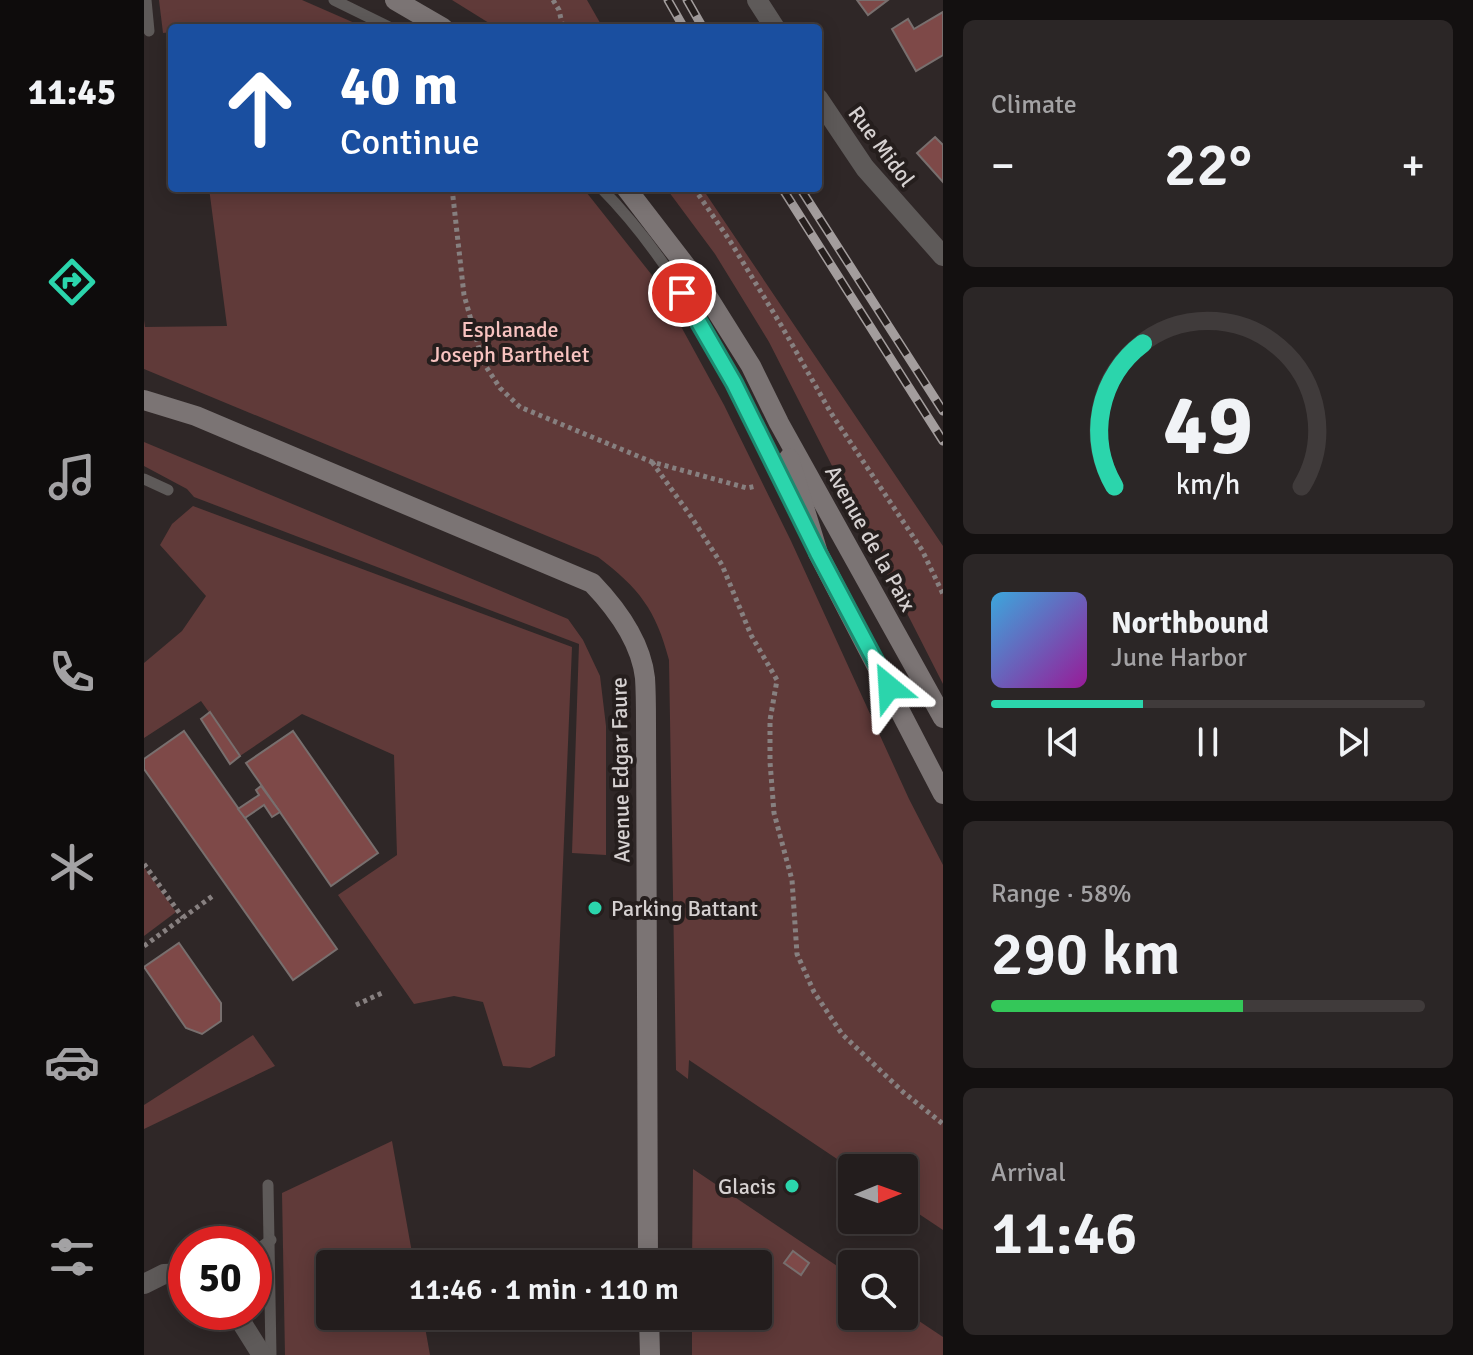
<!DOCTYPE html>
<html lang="en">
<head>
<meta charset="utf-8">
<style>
  body { margin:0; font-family:Signika,sans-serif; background:#2b2626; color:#f1f3f6; height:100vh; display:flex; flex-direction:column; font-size:30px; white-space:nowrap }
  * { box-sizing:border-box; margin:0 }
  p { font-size:26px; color:#a3a2a4 }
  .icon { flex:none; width:44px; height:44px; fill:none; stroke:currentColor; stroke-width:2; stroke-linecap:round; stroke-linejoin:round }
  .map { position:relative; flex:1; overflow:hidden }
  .side { display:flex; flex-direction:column; gap:20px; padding:20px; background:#131010; width:530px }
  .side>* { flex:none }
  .hud { position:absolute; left:24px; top:24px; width:654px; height:168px; border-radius:8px; box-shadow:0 4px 20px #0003,0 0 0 2px #403b3b; background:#1a4fa0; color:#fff; overflow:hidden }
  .needle { width:52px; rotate:89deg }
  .fabs { position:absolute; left:694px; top:1154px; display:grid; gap:16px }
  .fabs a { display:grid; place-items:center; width:80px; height:80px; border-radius:8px; background:#231d1d; box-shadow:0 4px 20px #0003,0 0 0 2px #403b3b; font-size:40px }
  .speed { position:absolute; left:24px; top:1226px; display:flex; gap:16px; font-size:40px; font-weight:700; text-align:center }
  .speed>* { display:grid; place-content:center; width:104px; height:104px; border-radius:50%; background:#231d1d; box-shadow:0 4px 20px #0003,0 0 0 2px #403b3b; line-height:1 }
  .speed .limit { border:12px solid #d22; background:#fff; color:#111 }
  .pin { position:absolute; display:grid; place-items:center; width:68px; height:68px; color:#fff; margin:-34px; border:4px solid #fff; border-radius:50%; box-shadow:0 2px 8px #0007 }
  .me { position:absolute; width:88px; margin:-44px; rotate:333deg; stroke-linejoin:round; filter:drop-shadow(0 0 6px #0008) }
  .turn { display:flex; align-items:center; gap:28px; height:168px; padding:0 40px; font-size:36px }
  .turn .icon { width:104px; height:104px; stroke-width:2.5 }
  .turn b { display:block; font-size:56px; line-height:68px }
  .big { font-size:60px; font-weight:600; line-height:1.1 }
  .side .card { flex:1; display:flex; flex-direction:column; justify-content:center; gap:12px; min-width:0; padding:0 28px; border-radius:12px; background:#2b2626 }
  .side .dial { align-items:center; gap:0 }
  .dial svg { height:208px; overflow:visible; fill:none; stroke:#403b3b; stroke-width:7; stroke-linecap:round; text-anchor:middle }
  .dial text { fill:#f1f3f6; stroke:none }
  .song { display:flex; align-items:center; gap:24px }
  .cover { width:96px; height:96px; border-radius:12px; background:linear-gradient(135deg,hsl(200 70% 55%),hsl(300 70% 35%)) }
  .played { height:8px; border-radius:4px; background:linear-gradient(90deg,#2bd5ac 35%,#403b3b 35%) }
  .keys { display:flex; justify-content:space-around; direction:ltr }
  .heat { display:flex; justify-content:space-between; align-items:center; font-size:44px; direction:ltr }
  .charge { height:12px; border-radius:6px; background:linear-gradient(90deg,#34c759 58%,#403b3b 0) }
  .trip { position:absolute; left:172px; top:1250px; width:456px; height:80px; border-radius:8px; background:#231d1d; box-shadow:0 4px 20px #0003,0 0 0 2px #403b3b; font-weight:600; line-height:80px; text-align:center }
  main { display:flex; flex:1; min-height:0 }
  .menu { display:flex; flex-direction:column; width:144px; justify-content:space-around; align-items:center; background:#0e0c0c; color:#a3a2a4 }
  .menu .icon { width:56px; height:56px }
  .menu .selected { color:#2bd5ac }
  .menu b { font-size:36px; color:#f1f3f6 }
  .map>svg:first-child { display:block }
</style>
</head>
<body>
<main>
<nav class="menu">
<b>11:45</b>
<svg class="icon selected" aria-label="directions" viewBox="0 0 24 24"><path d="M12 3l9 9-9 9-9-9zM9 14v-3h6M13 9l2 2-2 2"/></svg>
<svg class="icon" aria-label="music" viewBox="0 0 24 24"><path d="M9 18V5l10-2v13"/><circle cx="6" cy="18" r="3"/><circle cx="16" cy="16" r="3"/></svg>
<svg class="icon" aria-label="phone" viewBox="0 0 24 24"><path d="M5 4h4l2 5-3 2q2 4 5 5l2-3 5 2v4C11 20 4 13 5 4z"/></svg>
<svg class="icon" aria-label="climate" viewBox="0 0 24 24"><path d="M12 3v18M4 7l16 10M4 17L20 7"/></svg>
<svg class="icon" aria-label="car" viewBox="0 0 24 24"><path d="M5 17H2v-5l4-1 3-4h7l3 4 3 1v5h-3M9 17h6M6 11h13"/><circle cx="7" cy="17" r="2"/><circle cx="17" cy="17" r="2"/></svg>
<svg class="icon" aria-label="filters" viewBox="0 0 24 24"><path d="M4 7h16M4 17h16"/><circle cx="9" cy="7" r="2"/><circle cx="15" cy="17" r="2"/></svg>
</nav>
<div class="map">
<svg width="799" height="1355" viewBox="0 0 799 1355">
  <rect width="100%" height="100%" fill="#2f2727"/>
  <!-- green -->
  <g fill="#603a39">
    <path d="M15,0h143l64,28h-194v4l-9,1z"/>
    <path d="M308,0h135l16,28h-106z"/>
    <path d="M65,188h374l72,91 69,126 67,136 118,258 34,66v365l-39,-26v-36l-52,1 -163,-109 -1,19 -12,-9 -7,-410c-13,-50 -30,-72 -71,-103l-454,-188v-49l1,7 82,-1z"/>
    <path d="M522,188h36l241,358v138l-174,-342 -54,-88z"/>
    <path d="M0,442l424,177 15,21 17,36 6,50v129l-34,-2 7,-209 -385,-147 -7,-8 -43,-23z"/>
    <path d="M49,506l379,141 -17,409 -25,12 -27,-2 -20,-64 -29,-6 -40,8 -76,-109 59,-40 -3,-100 -92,-41 -62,42 -39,-55 -57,37v-75l38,-32 24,-35 -46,-51 12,-21z"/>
    <path d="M0,867l32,45 -32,24z"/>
    <path d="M109,1035l22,31 -131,63v-24z"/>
    <path d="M248,1141l22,123h-84v52h93l7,39h-145l-3,-162z"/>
    <path d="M549,1169l159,107v40h52v-5l39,26v18h-251v-39h66v-52h-66z"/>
  </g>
  <!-- building -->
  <g fill="#7e4948" stroke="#786f6e" stroke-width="2">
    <path d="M713,0h31l-20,15z"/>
    <path d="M799,12v43l-27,16 -24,-42 16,-10 6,10z"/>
    <path d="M791,137l8,8v37l-26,-29z"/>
    <path d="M66,712l30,44 -10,8 -29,-45z"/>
    <path d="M40,731l153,218 -44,31 -149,-211v-10z"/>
    <path d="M149,731l85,122 -47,33 -85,-123z"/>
    <path d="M117,786l19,26 -8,5 -8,-12 -19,13 -7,-9 21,-14 -3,-5z"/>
    <path d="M35,943l42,60v18l-19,13 -16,-6 -42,-61z"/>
    <path d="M649,1251l16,12 -8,12 -17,-12z"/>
  </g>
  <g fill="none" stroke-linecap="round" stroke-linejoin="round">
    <!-- path -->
    <g stroke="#878080" stroke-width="5" stroke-dasharray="4 4" stroke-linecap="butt">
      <path d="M409,0l6,10 4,18"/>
      <path d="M308,188l12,107 19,67 17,26 20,19 132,55 95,26 9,-2"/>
      <path d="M550,188l36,53 51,84 50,88 91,137 21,44"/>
      <path d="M508,462l40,56 30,47 29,70 26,45 -7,40v42l4,51 18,67 5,74 17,38 28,42 61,58 40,32"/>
      <path d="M0,864l39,54"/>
      <path d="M0,946l70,-51"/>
      <path d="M212,1005l28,-13"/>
    </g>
    <!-- lane -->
    <g stroke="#5e5a59" stroke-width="11">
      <path d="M2,0l3,31"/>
      <path d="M190,0l57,28"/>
      <path d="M457,188c88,89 139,208 195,319"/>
      <path d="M0,479l24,11"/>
      <path d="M124,1185l3,170"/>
      <path d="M110,1252l17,-12"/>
    </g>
    <!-- street -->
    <g stroke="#5e5a59" stroke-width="20">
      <path d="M613,0l18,28"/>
      <path d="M674,98l47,70 78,88"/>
      <path d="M0,1284l20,-10 22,-1"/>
      <path d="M91,1312l27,43"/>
    </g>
    <!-- secondary -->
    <g stroke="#7b7474" stroke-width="20">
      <path d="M251,0l48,28"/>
      <path d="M482,188l73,95 52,83 28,57 164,295"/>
      <path d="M0,400l52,16 396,167c24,25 49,59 53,95 1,15 1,30 1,45l2,541"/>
      <path d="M645,458l29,95 125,241"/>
      <path d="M505,1316l1,39"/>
    </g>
    <defs>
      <g id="rail">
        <path d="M524,0l16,28"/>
        <path d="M543,0l16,28"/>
        <path d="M638,188l161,253"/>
        <path d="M656,188l143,223"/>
      </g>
    </defs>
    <!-- rail casing -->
    <use href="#rail" stroke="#a39d9d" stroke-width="9"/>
    <!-- rail -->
    <use href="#rail" stroke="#251e1d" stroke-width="6" stroke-dasharray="18" stroke-linecap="butt"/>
  </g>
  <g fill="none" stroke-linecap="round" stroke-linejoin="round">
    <defs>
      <path id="route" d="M538,293l52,90 84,170 71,134"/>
    </defs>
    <!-- route casing -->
    <use href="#route" stroke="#1c8a70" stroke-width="20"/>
    <!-- route -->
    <use href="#route" stroke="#2bd5ac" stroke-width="14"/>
  </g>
  <!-- markers -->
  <g fill="#2bd5ac" stroke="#251e1d" stroke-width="3">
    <circle cx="451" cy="908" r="8"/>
    <circle cx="648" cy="1186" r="8"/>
  </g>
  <g text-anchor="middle" stroke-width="8" stroke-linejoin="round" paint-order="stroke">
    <!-- street labels -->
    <g font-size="22" fill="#d6d1d1" stroke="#251e1d">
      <text transform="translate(738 146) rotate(53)" y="8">Rue Midol</text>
      <text transform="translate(727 538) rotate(61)" y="8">Avenue de la Paix</text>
      <text transform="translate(476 770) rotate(-91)" y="8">Avenue Edgar Faure</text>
    </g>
    <!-- park labels -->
    <g font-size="22" fill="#f8c3c0" stroke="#251e1d">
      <text x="366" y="337">Esplanade<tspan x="366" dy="25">Joseph Barthelet</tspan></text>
    </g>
    <!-- poi labels -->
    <g font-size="22" fill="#d6d1d1" stroke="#251e1d" text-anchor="start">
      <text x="467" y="916">Parking Battant</text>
      <text x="632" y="1194" text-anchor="end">Glacis</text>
    </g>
  </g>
</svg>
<div class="fabs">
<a><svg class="needle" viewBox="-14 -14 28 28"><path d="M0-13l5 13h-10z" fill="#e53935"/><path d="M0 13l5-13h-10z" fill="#a3a2a4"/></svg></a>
<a><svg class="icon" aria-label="search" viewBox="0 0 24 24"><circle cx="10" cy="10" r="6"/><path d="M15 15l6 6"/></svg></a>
</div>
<div class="speed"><div class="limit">50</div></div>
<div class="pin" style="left:538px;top:293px;background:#d93025"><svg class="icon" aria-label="arrive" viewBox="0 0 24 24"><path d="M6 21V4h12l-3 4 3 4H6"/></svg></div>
<svg class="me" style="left:745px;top:687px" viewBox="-20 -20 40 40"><path d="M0-17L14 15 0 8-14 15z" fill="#2bd5ac" stroke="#fff" stroke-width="4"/></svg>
<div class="trip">11:46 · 1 min · 110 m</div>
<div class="hud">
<div class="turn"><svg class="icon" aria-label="ahead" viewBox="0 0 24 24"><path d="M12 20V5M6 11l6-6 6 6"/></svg><div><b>40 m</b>Continue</div></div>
</div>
</div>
<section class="side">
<div class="card"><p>Climate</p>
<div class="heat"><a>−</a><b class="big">22°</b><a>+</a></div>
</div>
<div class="card dial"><svg viewBox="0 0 100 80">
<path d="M14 69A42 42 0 1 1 86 69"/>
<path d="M14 69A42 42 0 0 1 25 14" stroke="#2bd5ac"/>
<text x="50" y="56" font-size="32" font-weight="700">49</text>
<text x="50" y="72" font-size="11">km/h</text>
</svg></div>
<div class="card">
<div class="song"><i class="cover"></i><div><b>Northbound</b><p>June Harbor</p></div></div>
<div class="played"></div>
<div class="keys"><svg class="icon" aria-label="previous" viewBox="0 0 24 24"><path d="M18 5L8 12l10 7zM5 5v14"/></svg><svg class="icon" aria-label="pause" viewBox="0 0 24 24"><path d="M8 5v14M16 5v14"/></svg><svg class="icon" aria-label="next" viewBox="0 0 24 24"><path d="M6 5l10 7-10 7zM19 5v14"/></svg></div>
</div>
<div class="card"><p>Range · 58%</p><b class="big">290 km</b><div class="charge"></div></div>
<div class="card"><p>Arrival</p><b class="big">11:46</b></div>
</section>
</main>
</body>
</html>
